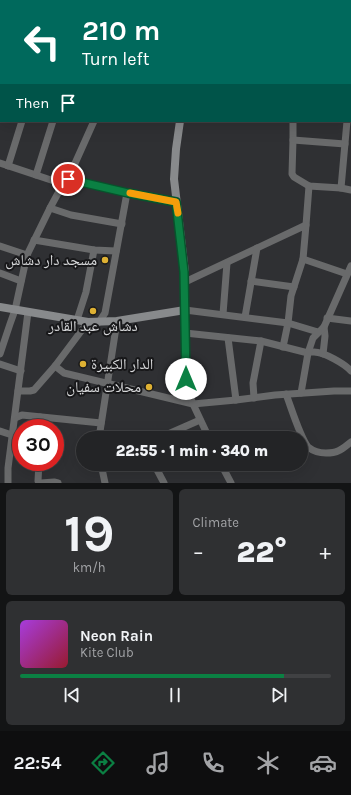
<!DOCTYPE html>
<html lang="en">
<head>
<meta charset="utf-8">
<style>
  body { margin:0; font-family:Karla,"Noto Naskh Arabic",sans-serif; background:#2f3032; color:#f1f3f6; height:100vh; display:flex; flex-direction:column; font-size:15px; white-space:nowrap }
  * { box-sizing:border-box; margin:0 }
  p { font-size:13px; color:#a3a4a7 }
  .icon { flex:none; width:22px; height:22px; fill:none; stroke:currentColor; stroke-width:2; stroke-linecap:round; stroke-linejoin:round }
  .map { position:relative; height:483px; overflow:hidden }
  .sheet { display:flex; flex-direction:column; gap:6px; padding:6px; background:#131415; flex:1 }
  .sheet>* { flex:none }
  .hud { position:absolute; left:0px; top:0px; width:351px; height:122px; box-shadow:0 4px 16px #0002,0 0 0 1px #404143; background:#00695c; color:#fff; overflow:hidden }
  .speed { position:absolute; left:12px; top:419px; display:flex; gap:8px; font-size:20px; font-weight:700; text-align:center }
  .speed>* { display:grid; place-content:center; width:52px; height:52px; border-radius:50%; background:#232426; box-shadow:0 4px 16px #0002,0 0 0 1px #404143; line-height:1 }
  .speed .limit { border:6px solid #d22; background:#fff; color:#111 }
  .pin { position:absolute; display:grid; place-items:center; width:34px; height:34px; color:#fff; margin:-17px; border:2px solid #fff; border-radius:50%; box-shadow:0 1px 4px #0007 }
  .me { position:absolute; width:44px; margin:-22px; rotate:0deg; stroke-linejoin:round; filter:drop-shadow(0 0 3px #0008) }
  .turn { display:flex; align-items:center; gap:14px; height:84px; padding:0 16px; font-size:18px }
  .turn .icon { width:52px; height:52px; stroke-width:2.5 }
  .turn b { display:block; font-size:28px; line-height:34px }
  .then { display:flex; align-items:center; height:38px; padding:0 16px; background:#0003; gap:8px; font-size:15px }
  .big { font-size:30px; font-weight:800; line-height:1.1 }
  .sheet .widget { flex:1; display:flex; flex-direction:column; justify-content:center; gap:6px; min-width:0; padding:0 14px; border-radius:6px; background:#2f3032 }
  .sheet .dial { align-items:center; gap:0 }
  .dial b { font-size:52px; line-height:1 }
  .song { display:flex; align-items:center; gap:12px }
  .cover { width:48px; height:48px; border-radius:6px; background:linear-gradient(135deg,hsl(280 70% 55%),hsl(350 70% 35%)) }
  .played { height:4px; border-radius:2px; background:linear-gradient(90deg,#0b8043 85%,#404143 85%) }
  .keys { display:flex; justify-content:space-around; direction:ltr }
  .heat { display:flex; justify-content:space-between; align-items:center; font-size:22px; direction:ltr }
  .sheet .tiles { flex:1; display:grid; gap:6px; grid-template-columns:1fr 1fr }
  .widget:last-child { grid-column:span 2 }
  .trip { position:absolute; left:76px; top:431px; width:232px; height:40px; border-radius:20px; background:#232426; box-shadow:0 4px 16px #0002,0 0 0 1px #404143; font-weight:800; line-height:40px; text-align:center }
  .menu { display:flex; height:64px; justify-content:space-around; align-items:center; background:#0e0e0f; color:#a3a4a7 }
  .menu .icon { width:28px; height:28px }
  .menu .selected { color:#0b8043 }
  .menu b { font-size:18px; color:#f1f3f6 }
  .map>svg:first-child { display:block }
</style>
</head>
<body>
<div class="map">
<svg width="351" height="483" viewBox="0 0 351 483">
  <rect width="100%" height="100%" fill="#2f3033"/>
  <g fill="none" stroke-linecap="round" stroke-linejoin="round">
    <!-- street -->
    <g stroke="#696a6b" stroke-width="7">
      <path d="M2,0l3,1"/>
      <path d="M117,0l2,1"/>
      <path d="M247,0v1"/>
      <path d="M314,0v1"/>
      <path d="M12,1v-1"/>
      <path d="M96,1v-1"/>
      <path d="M139,1v-1"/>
      <path d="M0,25h1"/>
      <path d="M0,36l1,-3"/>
      <path d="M0,71h1"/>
      <path d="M350,86v-1"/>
      <path d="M0,103h1"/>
      <path d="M293,121v19l-1,34 2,3 15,9 32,2 10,2"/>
      <path d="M293,140l52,4"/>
      <path d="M0,163l63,21"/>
      <path d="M8,166l14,-45"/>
      <path d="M36,175l17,-54"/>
      <path d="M68,179l59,14 50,9"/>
      <path d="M341,188l6,-67"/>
      <path d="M50,208l21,7 51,9"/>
      <path d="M306,225l3,-39"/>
      <path d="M34,240l60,10 22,1"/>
      <path d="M0,246l27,9"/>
      <path d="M303,259l44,15"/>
      <path d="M0,273l21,8"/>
      <path d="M251,281l43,6"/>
      <path d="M185,282l121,-57 -3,34 -12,37 -3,27 -5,24"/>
      <path d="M223,314l4,-51"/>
      <path d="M245,317l12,-69"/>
      <path d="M327,318l24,3"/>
      <path d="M77,320l9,-28 8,-42"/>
      <path d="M88,322l-33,44 9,7 129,31 43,-4 39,-5 59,-4h17"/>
      <path d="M99,322l6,-9 22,-120"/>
      <path d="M185,333l76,8 47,12c1,-1 5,-1 6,-1 10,0 31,12 37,19"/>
      <path d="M228,338l8,62"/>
      <path d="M0,354l10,-30 5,-14 12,-55 23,-47 13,-24 5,-5 26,-58"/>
      <path d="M323,354l2,-18 -1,-9"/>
      <path d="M0,364l21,7"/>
      <path d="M18,391h12l4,-1 21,-24"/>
      <path d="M301,393l7,-40 5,-15 11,-11 27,-61"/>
      <path d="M286,394c5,13 14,43 22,53 5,4 11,6 18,6 4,0 8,0 12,-2 5,-2 9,-6 13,-9"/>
      <path d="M254,398l-1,-15 8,-42"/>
      <path d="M15,418l7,-3 79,8"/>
      <path d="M40,428v-11"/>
      <path d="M0,431l12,4"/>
      <path d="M99,438l18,-117"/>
      <path d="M159,438l41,-18"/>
      <path d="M209,438l-16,-34 -7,-19 -1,-75 103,13 30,9"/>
      <path d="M39,462l-1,19 1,2"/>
      <path d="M101,464l4,19"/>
      <path d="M154,464l10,19"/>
      <path d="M221,464l10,19"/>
      <path d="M8,483v-15l20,-156"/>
      <path d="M41,483l13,-1 4,1"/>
    </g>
    <!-- secondary -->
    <g stroke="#888a8c" stroke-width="8">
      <path d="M200,1l1,-1"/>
      <path d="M0,307l88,15 29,-1 68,-11v-38l-11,-93 2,-30 4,-28"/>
    </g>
  </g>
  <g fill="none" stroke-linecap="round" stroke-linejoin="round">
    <defs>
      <path id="route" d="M68,179l60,14 48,9 8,70 2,107"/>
    </defs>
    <!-- route casing -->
    <use href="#route" stroke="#07532c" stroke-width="10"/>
    <!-- route -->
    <use href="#route" stroke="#0b8043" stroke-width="7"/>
    <!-- slow -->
    <path stroke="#f59e0b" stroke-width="7" d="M130,193l46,9 2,11"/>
  </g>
  <!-- markers -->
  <g fill="#deb133" stroke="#18181a" stroke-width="1.5">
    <circle cx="105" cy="260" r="4"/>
    <circle cx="93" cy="311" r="4"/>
    <circle cx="83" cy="364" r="4"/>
    <circle cx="149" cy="387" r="4"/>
  </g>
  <g text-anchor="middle" stroke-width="4" stroke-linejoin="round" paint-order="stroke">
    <!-- poi labels -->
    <g font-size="15" fill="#d7d8da" stroke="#18181a" text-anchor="end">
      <text x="97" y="265">مسجد دار دشاش</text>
      <text x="93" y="331" text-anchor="middle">دشاش عبد القادر</text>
      <text x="91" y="369" text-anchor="start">الدار الكبيرة</text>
      <text x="141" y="392">محلات سفيان</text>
    </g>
  </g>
</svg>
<div class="speed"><div class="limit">30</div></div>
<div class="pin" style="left:68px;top:179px;background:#d93025"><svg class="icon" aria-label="arrive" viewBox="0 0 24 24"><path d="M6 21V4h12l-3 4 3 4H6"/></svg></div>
<svg class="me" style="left:186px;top:379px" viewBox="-20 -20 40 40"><circle r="19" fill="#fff"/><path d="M0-13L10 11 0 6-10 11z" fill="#0b8043"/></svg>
<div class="trip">22:55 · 1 min · 340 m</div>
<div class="hud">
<div class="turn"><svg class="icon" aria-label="left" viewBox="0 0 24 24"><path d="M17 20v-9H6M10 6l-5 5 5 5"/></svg><div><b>210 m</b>Turn left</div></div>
<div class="then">Then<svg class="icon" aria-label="arrive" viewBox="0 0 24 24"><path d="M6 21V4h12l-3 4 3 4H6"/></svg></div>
</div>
</div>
<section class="sheet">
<div class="tiles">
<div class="widget dial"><b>19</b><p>km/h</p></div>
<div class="widget"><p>Climate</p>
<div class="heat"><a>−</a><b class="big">22°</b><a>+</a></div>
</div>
<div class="widget">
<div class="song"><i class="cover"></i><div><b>Neon Rain</b><p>Kite Club</p></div></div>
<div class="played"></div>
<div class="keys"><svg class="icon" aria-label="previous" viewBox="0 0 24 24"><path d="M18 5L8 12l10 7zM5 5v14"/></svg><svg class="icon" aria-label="pause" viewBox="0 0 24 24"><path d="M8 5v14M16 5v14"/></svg><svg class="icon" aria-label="next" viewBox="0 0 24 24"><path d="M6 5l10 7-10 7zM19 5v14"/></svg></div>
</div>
</div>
</section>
<nav class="menu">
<b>22:54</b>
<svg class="icon selected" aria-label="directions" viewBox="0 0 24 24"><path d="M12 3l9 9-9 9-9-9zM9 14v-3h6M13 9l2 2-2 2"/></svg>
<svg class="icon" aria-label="music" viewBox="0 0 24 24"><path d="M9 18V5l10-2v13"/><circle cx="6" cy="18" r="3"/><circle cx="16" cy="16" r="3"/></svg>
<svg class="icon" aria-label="phone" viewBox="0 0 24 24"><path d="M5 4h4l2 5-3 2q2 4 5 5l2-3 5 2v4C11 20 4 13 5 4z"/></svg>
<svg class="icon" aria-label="climate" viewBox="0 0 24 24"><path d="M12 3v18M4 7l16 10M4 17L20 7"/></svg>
<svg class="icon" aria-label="car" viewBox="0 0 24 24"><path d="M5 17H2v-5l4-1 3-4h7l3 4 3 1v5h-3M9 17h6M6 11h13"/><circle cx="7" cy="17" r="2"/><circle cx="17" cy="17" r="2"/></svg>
</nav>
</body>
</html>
